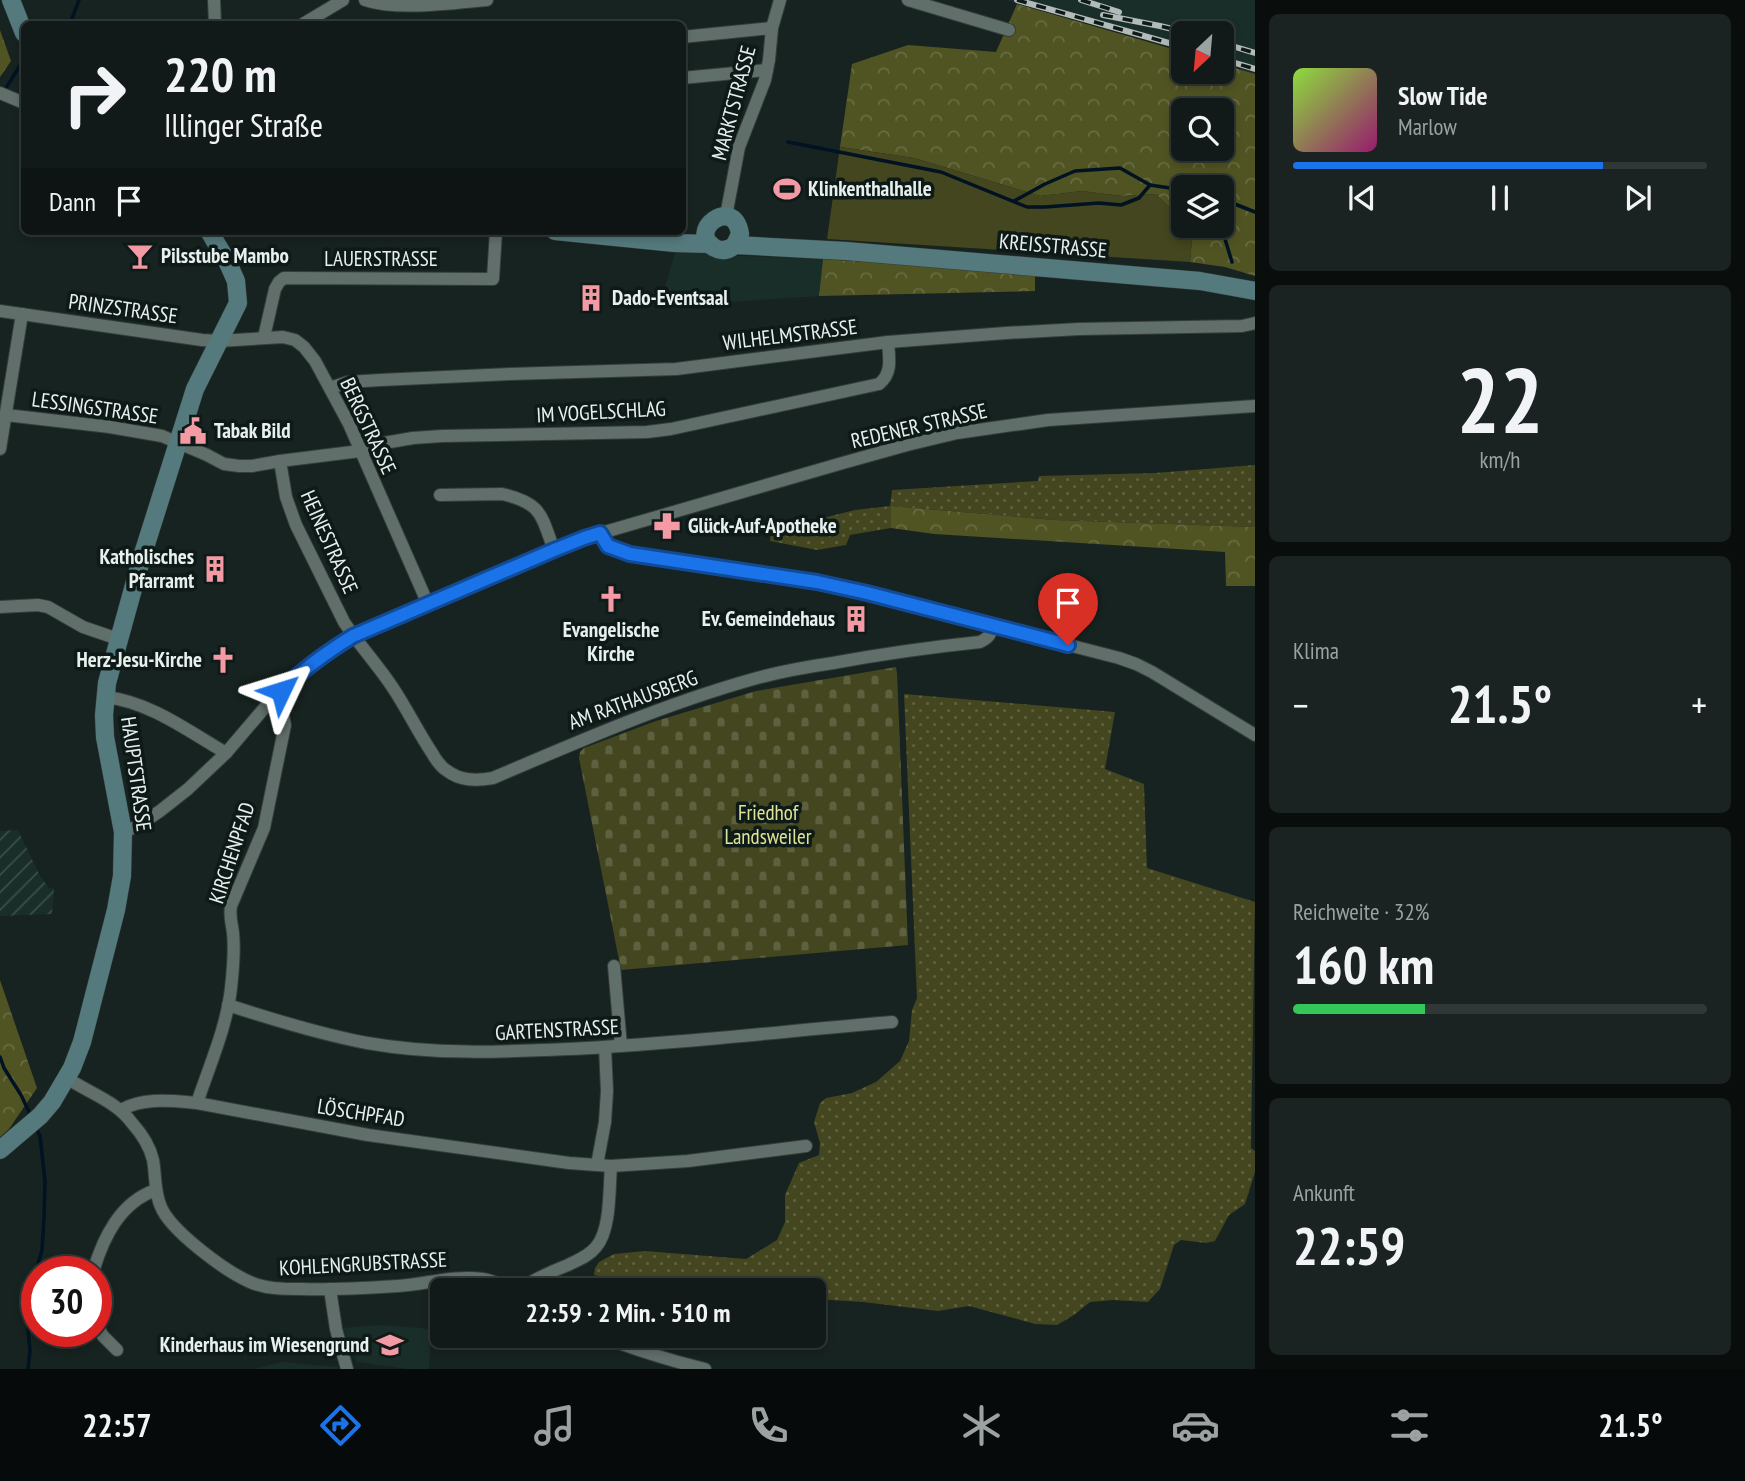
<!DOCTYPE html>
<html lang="de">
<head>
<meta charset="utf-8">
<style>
  body { margin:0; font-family:"PT Sans Narrow",sans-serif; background:#1a2321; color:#f1f3f6; height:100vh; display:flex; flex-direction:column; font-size:26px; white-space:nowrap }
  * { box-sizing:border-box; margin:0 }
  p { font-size:23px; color:#9ca1a2 }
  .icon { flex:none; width:38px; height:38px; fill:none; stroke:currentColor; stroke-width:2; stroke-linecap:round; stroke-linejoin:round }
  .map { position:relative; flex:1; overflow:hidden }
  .side { display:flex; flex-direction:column; gap:14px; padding:14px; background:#090e0d; width:490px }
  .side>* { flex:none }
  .banner { position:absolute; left:21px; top:21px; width:665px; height:214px; border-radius:10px; box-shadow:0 4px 10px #0003,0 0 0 2px #303837; background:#111a18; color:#f1f3f6; overflow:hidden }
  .needle { width:46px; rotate:206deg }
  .tools { position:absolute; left:1171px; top:21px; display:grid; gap:14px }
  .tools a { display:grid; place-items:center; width:63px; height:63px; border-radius:10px; background:#111a18; box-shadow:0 4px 10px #0003,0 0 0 2px #303837; font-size:35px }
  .speed { position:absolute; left:21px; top:1256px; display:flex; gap:14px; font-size:35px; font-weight:700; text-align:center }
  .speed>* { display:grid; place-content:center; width:91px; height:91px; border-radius:50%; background:#111a18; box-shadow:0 4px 10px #0003,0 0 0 2px #303837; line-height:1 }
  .speed .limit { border:10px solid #d22; background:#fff; color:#111 }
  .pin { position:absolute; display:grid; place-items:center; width:60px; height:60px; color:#fff; margin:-72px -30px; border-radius:50% 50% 50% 0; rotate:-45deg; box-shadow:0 0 7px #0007 }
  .pin .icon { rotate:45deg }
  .me { position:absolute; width:77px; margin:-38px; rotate:49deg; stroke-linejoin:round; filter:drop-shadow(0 0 5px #0008) }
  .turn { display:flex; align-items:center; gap:24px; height:147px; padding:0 28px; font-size:32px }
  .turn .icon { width:91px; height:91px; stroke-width:2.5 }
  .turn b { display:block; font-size:49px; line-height:60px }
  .then { display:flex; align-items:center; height:66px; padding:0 28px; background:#0003; gap:14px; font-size:26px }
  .big { font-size:52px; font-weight:600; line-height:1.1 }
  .side .card { flex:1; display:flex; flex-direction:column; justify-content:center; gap:10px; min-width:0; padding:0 24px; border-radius:10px; background:#1a2321 }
  .side .dial { align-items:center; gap:0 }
  .dial b { font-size:91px; line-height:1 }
  .song { display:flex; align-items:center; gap:21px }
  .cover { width:84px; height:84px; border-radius:10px; background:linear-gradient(135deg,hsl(90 70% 55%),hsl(320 70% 35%)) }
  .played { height:7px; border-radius:4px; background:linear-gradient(90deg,#1a73e8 75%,#303837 75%) }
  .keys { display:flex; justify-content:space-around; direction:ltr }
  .heat { display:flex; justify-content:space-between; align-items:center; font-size:38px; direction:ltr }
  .charge { height:10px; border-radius:5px; background:linear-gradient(90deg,#34c759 32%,#303837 0) }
  .trip { position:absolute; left:430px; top:1278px; width:396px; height:70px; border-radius:10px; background:#111a18; box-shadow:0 4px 10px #0003,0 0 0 2px #303837; font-weight:600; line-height:70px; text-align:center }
  .dock { display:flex; height:112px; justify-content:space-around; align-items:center; background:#070a0a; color:#9ca1a2 }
  .dock .icon { width:49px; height:49px }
  .dock .current { color:#1a73e8 }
  .dock b { font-size:32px; color:#f1f3f6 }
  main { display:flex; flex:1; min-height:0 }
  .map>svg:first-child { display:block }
</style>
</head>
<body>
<main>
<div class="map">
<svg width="1255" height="1369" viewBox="0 0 1255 1369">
  <defs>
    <pattern id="industrial-furrows" width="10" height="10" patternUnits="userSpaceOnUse" patternTransform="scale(1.75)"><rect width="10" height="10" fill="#1a2e29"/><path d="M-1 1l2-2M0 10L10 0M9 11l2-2" fill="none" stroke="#3b4d48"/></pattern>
    <pattern id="grass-dots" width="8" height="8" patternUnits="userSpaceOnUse" patternTransform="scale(1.75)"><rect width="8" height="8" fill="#43461e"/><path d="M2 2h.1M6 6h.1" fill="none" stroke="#5e613f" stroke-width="1.8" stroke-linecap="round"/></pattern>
    <pattern id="forest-crowns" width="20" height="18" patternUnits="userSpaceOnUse" patternTransform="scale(1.75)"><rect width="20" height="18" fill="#505322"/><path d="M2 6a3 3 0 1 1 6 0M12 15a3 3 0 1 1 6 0" fill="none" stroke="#696c42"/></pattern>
    <pattern id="cemetery-stones" width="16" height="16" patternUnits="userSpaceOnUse" patternTransform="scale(1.75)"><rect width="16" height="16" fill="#43461e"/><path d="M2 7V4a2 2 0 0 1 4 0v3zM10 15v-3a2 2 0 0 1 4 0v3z" fill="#5e613f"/></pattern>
  </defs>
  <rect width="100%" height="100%" fill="#172320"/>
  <!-- built -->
  <g fill="#1a2e29">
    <path d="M1006,0h249v74l-33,-11v-30h-39v18z"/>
    <path d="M676,250l38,5 109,4 -4,37 -134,9 -24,-5z"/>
    <path d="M381,1325l50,4 -2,40h-21l-51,-7 -14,-34z"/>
    <path d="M281,1362l57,5v2h-84z"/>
  </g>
  <!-- industrial -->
  <path fill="url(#industrial-furrows)" d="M18,830l21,44 9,13 6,2 -2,25 -52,2v-85z"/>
  <!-- grass -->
  <g fill="url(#grass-dots)">
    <path d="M1255,465v62l-200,-7 -164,-14v22l-41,7 -4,10 -29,5 -47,-9 1,-10 84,-21 35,-4 2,-16 146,-9 1,-5 116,-3z"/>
    <path d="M904,694l211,18 -10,57 39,15 3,84 108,34 -4,246 4,3v21l-10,32 -16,11 -14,26 -9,2 -25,-3 -7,5 -14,44 -12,13 -35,-2 -23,2 -16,13 -17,10 -22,-1 -66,-18 -31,5 -75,-9 -49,-3v-9c-74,0 -148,2 -220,-15l1,-7 4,-6 15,-8 31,-3 101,8 31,-19 8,-18v-27l14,-32 20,-8 1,-12 -6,-21 6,-19 6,-5 26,-5 24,-11 24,-21 9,-20 3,-31 5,-12z"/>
  </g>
  <!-- forest -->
  <g fill="url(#forest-crowns)" fill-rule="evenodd">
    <path d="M1017,4l166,48v20h39v-8l33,10v202l-30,-9 -35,-5 2,-23 -8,-13h38v-39h-39v37l-4,-7 -23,-23 -34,2 -40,-5 -42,5 -126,-38 -74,-11 12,-83 56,-19 88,7zM1183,110h39v39h-39z"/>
    <path d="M0,30l11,31 -11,16z"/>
    <path d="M823,259l212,14v18l-216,5z"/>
    <path d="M891,506l164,14 200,7v59h-29l-1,-34 -291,-18 -43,-6z"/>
    <path d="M0,980l37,108 -28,41 -9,8z"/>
  </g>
  <!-- cemetery -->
  <path fill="url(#cemetery-stones)" d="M896,667l1,6 11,272 -287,25 -42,-212 1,-6 4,-4 72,-27 100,-30z"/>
  <!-- green -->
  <path fill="#43461e" d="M840,147l74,11 126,38 42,-5 40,5 34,-2 23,23 13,22 -2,23 -363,-23z"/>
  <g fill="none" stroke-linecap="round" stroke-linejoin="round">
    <!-- stream -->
    <g stroke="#011222" stroke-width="3.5">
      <path d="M70,24l9,-24"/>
      <path d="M4,91l17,-27"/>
      <path d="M788,142l153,30 86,35h18l54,-4 22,2 18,-7 11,-13 33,5"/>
      <path d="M1222,199l33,13"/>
      <path d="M1014,201l31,-17 30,-13 45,-3 30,17"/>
      <path d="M1221,226l11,36"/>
      <path d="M0,1057l4,11 17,27 10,21"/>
      <path d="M28,1369l2,-18 -4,-45 16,-56 2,-32 1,-37 -5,-45 -5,-10"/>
    </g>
    <defs>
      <g id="street">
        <path d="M214,0l1,24"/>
        <path d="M365,0c32,11 88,3 122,0"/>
        <path d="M908,0l101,30"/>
        <path d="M303,24l40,-24"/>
        <path d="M682,37l90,-9"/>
        <path d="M682,78l85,-8"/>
        <path d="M0,93l24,10"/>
        <path d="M726,216l13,-69 26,-67 4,-20 3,-32 8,-28"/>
        <path d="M0,311l202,29 17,1 64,-4 12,3 9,7 11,14 34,63 79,180"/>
        <path d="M264,337l11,-48 4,-7 5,-4 209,1 3,-48"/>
        <path d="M330,388l18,-6 32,-2 130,-6 166,-5 212,-27 118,-9 73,-4 163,-3 13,-3"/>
        <path d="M6,415l104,12 52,9 45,19 17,9 15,2h13l28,-5 80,-10 24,-8 29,-5 29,-2 205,-4 24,-3 208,-45c14,-11 10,-27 9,-42"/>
        <path d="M0,449l22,-135"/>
        <path d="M280,461l6,36 10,28 48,97c15,23 34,43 49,66 14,21 25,44 39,65 4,7 8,13 14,17 14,11 30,11 47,8 84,-36 169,-73 257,-98 27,-8 56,-13 83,-17 49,-9 98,-16 147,-21 8,-4 11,-7 12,-16"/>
        <path d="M440,495l62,-1c40,9 39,21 52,56"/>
        <path d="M600,533l8,13 22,8 187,28 50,11 252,65 17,6 16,8 103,63"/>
        <path d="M0,607l38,-2 10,2 35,20 35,12"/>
        <path d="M106,697c44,5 82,34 120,56"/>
        <path d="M123,832l15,-6 22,-15 28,-22 38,-36 46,-54 22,-20 38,-30 21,-13 37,-16 194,-82 255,-74 68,-19 50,-12 91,-13 207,-14"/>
        <path d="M614,966l7,80"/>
        <path d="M228,1005c46,15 91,29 139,38 67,12 134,9 202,6 108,-5 216,-18 323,-27"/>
        <path d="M67,1078c22,15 49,23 65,45 9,10 18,24 21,37 3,16 1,32 8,47 10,24 64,64 89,75 16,7 34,7 52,7 32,1 64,-1 96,-3 28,-2 57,-11 85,-7 10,1 21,7 30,11"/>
        <path d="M197,1103c12,-36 30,-77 34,-115 2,-18 4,-37 2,-55 -1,-9 -4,-17 -2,-27l33,-78 21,-103 -3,-14 -10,-12"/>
        <path d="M121,1110c23,-13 50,-9 76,-7l171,32 201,28 42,3 77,-5 118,-15"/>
        <path d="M597,1165l8,-43 2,-31 -2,-44"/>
        <path d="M93,1272c10,-34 27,-70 63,-82"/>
        <path d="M330,1289l6,40 11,40"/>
        <path d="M519,1290c15,-11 31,-18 49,-25 10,-5 21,-9 28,-18 15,-17 13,-58 15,-81"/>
        <path d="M96,1324l7,12 14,14"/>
        <path d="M597,1335c36,14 71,25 108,34"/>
      </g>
      <g id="secondary">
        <path d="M11,0l13,33"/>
        <path d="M555,231l120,12 35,1"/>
        <path d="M735,245l5,-11c-6,-40 -55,-2 -25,14 7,4 14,2 20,-3l111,6 354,30 55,10"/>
        <path d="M0,1150l40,-34 12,-14 20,-34 10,-26 34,-132 6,-34 1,-44 -18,-95 -1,-22 3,-32 34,-123 54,-171 43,-86 -2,-22 -8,-18 -19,-32"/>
      </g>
    </defs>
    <!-- street casing -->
    <use href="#street" stroke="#353e3c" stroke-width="14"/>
    <!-- secondary casing -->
    <use href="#secondary" stroke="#353e3c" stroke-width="19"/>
    <!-- street -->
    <use href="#street" stroke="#616f6b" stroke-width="12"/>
    <!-- secondary -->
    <use href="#secondary" stroke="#547a7d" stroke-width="18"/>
    <defs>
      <g id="rail">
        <path d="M1017,0l166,47"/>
        <path d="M1081,0l38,12"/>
        <path d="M1103,15l57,11 29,7"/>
        <path d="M1222,43l33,10"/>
        <path d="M1222,59l33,10"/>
      </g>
    </defs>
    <!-- rail casing -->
    <use href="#rail" stroke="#b2bbb9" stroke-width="6"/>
    <!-- rail -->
    <use href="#rail" stroke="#0e1a17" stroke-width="3.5" stroke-dasharray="10" stroke-linecap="butt"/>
  </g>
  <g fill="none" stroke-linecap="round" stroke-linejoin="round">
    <defs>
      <path id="route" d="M281,691c21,-21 46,-39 72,-55l201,-86 30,-12 16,-5 8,13 22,8 187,28 50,11 201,52"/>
    </defs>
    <!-- route casing -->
    <use href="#route" stroke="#114b97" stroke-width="18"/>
    <!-- route -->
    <use href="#route" stroke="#1a73e8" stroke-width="12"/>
  </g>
  <!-- icons -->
  <defs>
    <symbol id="stadium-bare" viewBox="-9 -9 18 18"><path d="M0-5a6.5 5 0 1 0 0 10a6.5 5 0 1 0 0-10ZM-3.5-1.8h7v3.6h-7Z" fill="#f49aa5" stroke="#0e1a17" stroke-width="2.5" paint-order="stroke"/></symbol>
    <symbol id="bar-bare" viewBox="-9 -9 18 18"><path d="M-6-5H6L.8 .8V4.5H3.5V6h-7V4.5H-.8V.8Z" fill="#f49aa5" stroke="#0e1a17" stroke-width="2.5" paint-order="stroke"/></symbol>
    <symbol id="building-bare" viewBox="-9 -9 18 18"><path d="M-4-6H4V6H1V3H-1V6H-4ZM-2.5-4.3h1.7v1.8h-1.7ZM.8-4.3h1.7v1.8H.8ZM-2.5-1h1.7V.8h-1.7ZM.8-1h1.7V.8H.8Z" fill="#f49aa5" stroke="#0e1a17" stroke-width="2.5" paint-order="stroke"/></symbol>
    <symbol id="civic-bare" viewBox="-9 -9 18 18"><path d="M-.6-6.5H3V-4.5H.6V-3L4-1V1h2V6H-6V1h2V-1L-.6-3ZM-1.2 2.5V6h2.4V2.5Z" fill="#f49aa5" stroke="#0e1a17" stroke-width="2.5" paint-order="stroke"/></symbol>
    <symbol id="pharmacy-bare" viewBox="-9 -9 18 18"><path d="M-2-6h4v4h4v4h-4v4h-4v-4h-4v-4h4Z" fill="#f49aa5" stroke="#0e1a17" stroke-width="2.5" paint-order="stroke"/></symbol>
    <symbol id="church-bare" viewBox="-9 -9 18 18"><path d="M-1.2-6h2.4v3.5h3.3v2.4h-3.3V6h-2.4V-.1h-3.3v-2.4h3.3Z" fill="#f49aa5" stroke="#0e1a17" stroke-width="2.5" paint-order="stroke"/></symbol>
    <symbol id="school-bare" viewBox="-9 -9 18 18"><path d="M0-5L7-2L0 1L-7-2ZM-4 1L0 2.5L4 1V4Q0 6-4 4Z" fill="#f49aa5" stroke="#0e1a17" stroke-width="2.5" paint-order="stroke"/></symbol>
  </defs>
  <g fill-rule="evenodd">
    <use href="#stadium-bare" x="768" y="170" width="38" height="38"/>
    <use href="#bar-bare" x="121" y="237" width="38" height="38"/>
    <use href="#building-bare" x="572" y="279" width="38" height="38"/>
    <use href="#civic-bare" x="174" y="412" width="38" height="38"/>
    <use href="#pharmacy-bare" x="648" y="507" width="38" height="38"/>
    <use href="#building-bare" x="196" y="550" width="38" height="38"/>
    <use href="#church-bare" x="592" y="580" width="38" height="38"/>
    <use href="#building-bare" x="837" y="600" width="38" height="38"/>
    <use href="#church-bare" x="204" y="641" width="38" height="38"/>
    <use href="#school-bare" x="371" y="1326" width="38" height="38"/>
  </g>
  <g text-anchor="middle" stroke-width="7" stroke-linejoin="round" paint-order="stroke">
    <!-- street labels -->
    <g font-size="21" fill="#e8f0ee" stroke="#0e1a17">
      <text transform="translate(734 103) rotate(-75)" y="7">MARKTSTRASSE</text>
      <text transform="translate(1053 246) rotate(5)" y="7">KREISSTRASSE</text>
      <text x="381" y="266">LAUERSTRASSE</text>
      <text transform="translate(123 309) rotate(8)" y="7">PRINZSTRASSE</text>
      <text transform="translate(790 335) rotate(-7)" y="7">WILHELMSTRASSE</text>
      <text transform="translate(95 408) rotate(8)" y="7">LESSINGSTRASSE</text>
      <text transform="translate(601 412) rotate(-3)" y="7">IM VOGELSCHLAG</text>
      <text transform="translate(368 426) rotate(65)" y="7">BERGSTRASSE</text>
      <text transform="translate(919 426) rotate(-13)" y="7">REDENER STRASSE</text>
      <text transform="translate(329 542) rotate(66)" y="7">HEINESTRASSE</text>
      <text transform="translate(633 700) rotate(-20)" y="7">AM RATHAUSBERG</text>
      <text transform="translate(136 774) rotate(82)" y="7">HAUPTSTRASSE</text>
      <text transform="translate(232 853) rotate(-72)" y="7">KIRCHENPFAD</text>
      <text transform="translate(557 1030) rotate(-3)" y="7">GARTENSTRASSE</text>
      <text transform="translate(361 1113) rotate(9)" y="7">LÖSCHPFAD</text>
      <text transform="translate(363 1264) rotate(-3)" y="7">KOHLENGRUBSTRASSE</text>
    </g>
    <!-- poi labels -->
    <g font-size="21" font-weight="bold" fill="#e8f0ee" stroke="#0e1a17" text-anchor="start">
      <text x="808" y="196">Klinkenthalhalle</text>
      <text x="161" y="263">Pilsstube Mambo</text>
      <text x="612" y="305">Dado-Eventsaal</text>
      <text x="214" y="438">Tabak Bild</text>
      <text x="688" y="533">Glück-Auf-Apotheke</text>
      <text x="194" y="564" text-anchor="end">Katholisches<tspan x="194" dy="24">Pfarramt</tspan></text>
      <text x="835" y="626" text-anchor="end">Ev. Gemeindehaus</text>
      <text x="611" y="637" text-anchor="middle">Evangelische<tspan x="611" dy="24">Kirche</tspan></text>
      <text x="202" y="667" text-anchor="end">Herz-Jesu-Kirche</text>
      <text x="369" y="1352" text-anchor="end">Kinderhaus im Wiesengrund</text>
    </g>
    <!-- park labels -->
    <g font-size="21" fill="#dee495" stroke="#0e1a17">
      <text x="768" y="820">Friedhof<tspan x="768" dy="24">Landsweiler</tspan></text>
    </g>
  </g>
</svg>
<div class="tools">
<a><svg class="needle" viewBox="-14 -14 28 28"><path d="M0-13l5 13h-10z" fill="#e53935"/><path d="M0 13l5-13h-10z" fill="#9ca1a2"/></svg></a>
<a><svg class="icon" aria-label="search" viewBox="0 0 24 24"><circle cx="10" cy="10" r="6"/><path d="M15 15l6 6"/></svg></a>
<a><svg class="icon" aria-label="layers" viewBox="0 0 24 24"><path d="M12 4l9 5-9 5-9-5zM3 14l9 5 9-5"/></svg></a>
</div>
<div class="speed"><div class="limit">30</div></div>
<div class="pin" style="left:1068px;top:645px;background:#d93025"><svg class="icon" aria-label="arrive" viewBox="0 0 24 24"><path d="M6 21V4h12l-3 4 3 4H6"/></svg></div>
<svg class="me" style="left:281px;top:691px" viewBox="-20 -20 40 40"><path d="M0-17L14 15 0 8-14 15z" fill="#1a73e8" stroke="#fff" stroke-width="4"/></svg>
<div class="trip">22:59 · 2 Min. · 510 m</div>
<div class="banner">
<div class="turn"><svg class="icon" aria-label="right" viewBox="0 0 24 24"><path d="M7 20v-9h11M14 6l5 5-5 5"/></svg><div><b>220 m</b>Illinger Straße</div></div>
<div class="then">Dann<svg class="icon" aria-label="arrive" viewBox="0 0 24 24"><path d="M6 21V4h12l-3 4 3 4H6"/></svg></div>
</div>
</div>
<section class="side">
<div class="card">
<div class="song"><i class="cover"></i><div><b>Slow Tide</b><p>Marlow</p></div></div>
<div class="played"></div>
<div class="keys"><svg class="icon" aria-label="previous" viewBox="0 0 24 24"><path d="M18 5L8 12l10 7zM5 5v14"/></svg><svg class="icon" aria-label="pause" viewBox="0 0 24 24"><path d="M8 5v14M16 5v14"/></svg><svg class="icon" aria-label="next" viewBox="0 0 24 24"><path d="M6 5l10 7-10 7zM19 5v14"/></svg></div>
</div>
<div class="card dial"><b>22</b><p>km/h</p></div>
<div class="card"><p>Klima</p>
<div class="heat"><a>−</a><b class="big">21.5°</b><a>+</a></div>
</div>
<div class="card"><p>Reichweite · 32%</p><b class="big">160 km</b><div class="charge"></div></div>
<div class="card"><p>Ankunft</p><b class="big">22:59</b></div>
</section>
</main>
<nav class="dock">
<b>22:57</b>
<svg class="icon current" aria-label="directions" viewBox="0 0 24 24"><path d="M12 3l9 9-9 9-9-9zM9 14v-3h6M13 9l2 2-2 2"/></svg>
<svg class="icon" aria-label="music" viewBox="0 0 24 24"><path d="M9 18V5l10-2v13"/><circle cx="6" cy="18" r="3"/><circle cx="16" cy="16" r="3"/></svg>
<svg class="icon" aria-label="phone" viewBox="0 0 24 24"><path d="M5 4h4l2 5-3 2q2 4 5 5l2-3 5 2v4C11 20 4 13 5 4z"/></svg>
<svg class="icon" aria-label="climate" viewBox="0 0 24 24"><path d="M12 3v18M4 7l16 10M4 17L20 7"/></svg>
<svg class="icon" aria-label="car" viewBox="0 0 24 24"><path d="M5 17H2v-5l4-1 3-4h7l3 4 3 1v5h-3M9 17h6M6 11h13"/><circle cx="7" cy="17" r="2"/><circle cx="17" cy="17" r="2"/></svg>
<svg class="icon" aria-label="filters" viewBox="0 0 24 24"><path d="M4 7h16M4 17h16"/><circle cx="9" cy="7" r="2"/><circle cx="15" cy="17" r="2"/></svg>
<b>21.5°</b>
</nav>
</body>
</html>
